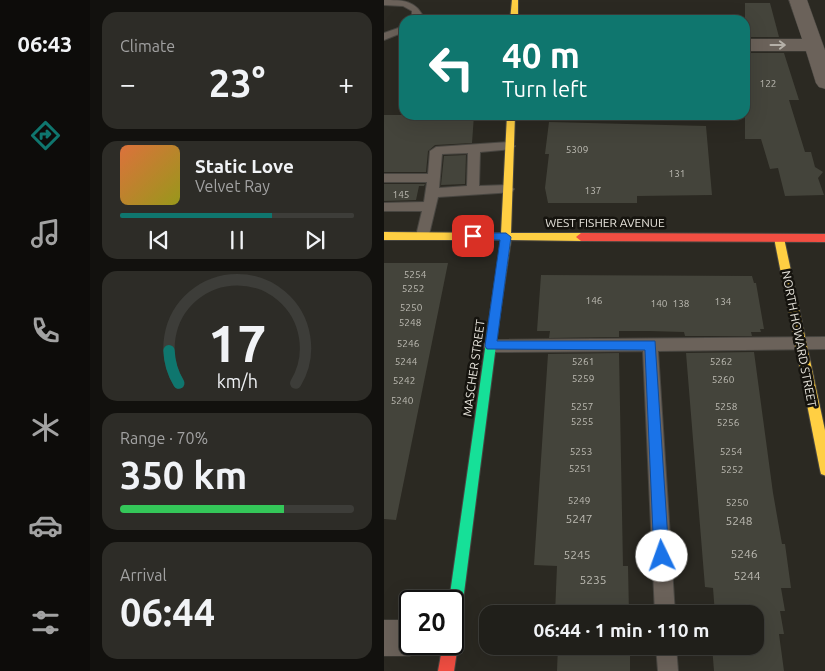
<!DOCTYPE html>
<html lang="en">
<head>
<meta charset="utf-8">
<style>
  body { margin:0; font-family:Ubuntu,sans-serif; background:#2d2c27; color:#f1f3f6; height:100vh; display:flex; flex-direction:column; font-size:19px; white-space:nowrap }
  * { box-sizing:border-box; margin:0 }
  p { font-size:16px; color:#a2a2a2 }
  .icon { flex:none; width:28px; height:28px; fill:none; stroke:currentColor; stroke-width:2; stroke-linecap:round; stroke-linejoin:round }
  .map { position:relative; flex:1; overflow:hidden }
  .sheet { display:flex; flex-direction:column; gap:12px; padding:12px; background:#12110e; width:294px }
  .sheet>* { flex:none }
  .hud { position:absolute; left:15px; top:15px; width:351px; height:105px; border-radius:15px; box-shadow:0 5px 20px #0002,0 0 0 1px #3d3d39; background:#0f766e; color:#fff; overflow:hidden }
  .speed { position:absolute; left:15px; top:590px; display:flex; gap:10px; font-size:25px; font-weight:700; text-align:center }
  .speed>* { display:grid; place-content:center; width:65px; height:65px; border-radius:50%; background:#201f1a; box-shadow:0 5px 20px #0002,0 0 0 1px #3d3d39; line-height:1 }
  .speed .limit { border:2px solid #111; border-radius:8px; background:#fff; color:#111 }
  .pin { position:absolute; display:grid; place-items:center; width:42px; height:42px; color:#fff; margin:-21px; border-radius:10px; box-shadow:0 2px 8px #0006 }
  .me { position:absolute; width:55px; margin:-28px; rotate:357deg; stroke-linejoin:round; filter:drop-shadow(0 0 4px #0008) }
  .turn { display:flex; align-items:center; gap:18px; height:105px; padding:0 20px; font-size:22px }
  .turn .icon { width:65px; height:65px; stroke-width:2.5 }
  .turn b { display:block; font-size:35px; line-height:42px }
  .big { font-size:38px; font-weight:700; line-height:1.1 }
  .sheet .tile { flex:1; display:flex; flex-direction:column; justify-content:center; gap:8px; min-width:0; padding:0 18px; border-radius:15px; background:#2d2c27 }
  .sheet .dial { align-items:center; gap:0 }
  .dial svg { height:130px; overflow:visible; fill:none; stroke:#3d3d39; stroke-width:7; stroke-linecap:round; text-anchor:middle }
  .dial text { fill:#f1f3f6; stroke:none }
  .song { display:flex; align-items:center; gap:15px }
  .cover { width:60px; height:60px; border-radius:8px; background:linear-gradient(135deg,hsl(20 70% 55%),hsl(60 70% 35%)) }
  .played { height:5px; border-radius:2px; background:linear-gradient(90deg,#0f766e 65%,#3d3d39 65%) }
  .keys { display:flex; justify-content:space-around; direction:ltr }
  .heat { display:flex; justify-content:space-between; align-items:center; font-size:28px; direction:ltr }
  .charge { height:8px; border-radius:4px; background:linear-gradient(90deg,#34c759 70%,#3d3d39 0) }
  .trip { position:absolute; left:95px; top:605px; width:285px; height:50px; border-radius:15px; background:#201f1a; box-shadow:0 5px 20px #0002,0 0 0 1px #3d3d39; font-weight:700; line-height:50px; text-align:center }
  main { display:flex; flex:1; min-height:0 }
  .tabs { display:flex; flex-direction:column; width:90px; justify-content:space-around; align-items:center; background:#0d0c0a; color:#a2a2a2 }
  .tabs .icon { width:35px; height:35px }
  .tabs .on { color:#0f766e }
  .tabs b { font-size:22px; color:#f1f3f6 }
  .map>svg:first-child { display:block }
</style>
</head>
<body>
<main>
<nav class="tabs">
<b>06:43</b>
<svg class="icon on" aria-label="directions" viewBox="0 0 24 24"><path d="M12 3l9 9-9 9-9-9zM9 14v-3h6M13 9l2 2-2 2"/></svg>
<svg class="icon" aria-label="music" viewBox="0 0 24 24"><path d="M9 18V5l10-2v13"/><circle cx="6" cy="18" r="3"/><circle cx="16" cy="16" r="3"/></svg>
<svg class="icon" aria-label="phone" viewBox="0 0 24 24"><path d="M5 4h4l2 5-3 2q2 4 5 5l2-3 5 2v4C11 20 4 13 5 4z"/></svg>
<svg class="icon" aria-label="climate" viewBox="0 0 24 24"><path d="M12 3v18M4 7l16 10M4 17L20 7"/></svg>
<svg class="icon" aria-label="car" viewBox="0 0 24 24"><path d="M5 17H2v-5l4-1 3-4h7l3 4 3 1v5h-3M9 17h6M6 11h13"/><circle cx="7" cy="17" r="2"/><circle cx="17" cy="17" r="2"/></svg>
<svg class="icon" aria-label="filters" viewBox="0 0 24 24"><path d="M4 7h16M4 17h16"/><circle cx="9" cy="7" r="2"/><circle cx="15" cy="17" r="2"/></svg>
</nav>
<section class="sheet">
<div class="tile"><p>Climate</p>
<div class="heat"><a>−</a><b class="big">23°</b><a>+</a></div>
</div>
<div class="tile">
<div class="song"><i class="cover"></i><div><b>Static Love</b><p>Velvet Ray</p></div></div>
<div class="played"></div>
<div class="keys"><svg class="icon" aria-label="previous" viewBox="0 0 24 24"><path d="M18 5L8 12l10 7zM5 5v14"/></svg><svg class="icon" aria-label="pause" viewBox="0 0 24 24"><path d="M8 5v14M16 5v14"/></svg><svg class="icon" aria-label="next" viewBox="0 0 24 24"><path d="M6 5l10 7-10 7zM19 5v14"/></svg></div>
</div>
<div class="tile dial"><svg viewBox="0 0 100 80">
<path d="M14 69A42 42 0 1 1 86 69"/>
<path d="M14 69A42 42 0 0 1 8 49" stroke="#0f766e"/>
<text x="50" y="56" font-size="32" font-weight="700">17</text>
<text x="50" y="72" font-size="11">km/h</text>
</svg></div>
<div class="tile"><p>Range · 70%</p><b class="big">350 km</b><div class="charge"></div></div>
<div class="tile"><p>Arrival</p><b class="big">06:44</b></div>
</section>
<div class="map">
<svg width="442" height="671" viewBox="0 0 442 671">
  <rect width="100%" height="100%" fill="#2b2922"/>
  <!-- building -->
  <g fill="#44443b">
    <path d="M361,3h25l9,34h-34z"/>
    <path d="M361,53h39l15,47h-10l16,52h6l4,15 8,5 -5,6 6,17 -39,1 -7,-28 -8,1 -9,-30h-16z"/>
    <path d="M0,115h90l-2,28 -37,2 -7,6 -2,21h-42z"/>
    <path d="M165,122l157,4 6,69 -75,1v7h-89l-3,-15 4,-34h-4z"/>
    <path d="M82,155l-1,29 -24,1 3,-29z"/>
    <path d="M0,184h41l-1,2h-5l-3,14 -32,1z"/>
    <path d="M0,263h64l-52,257 -12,-1z"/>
    <path d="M157,275l211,1 2,7h2l8,46h-4l1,3h-10l1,4h-67l-1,-4 -34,-1h-31v6l-70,1 1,-7h-13z"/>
    <path d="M370,352l19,141 9,51h3l6,44h-10l4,23h-5l4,23h-5l5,37h-70l-2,-25h43v-32h-40l-2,-26 -8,-1 -19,-234z"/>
    <path d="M235,353l4,213h5l1,48h-74l2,-48 -23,-1 14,-211z"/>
    <path d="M174,646h72v25h-73z"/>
  </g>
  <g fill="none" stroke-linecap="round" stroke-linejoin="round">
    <defs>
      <g id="lane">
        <path d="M0,0c18,0 33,0 40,19l-12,1v-9l-9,-5 -19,-1z"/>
        <path d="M20,26v6l-20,8v-7z"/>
        <path d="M125,142l6,4 -2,3 -33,3 -1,34 29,-1 6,4 -2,3 -74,5 -10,42h-10l-2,-3 6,-25h-38v-8l40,-1 3,-20h-43v-8h44l2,-23 6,-4zM84,153l-1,33 -28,2 3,-34z"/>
        <path d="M442,337v12l-168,2 17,263h-20l-12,-263 -152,1 -5,-2 -3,-4 3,-4 5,-2z"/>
        <path d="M272,646h20l2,25h-20z"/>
      </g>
      <g id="street">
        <path d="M405,0h18l19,53v36l-7,-2 -3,-4 -10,-32h-61v-12h57z"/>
        <path d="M0,620h26v24h16l-3,7 -13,5h-26z"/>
      </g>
      <path id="fast" d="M111,310l4,1 1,3 -40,310 -2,5 -5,2v-30h-4l41,-287 1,-3z"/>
      <g id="slow">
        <path d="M128,0h6v20h-8z"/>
        <path d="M123,115h8l-4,118h70l5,4 -5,4 -70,-1 -11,74 -1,3h-8l-1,-3 11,-74h-117v-8l117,1z"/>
        <path d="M395,234l5,4 42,197v41l-5,-2 -1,-4 -46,-232z"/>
      </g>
      <g id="jam">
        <path d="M197,233l245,1v8l-245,-1 -5,-4z"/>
        <path d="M69,638l2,1 3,5 -4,27h-16l5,-27h10z"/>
      </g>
    </defs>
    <!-- lane casing -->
    <use href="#lane" stroke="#484641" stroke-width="2"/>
    <!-- street casing -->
    <use href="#street" stroke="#484641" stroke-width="1"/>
    <!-- fast casing -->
    <use href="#fast" stroke="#484641" stroke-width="2"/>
    <!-- slow casing -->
    <use href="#slow" stroke="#484641" stroke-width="2"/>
    <!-- jam casing -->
    <use href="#jam" stroke="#484641" stroke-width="2"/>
    <!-- lane -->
    <use href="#lane" fill="#6b625a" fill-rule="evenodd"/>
    <!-- street -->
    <use href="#street" fill="#6b625a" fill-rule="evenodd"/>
    <!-- fast -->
    <use href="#fast" fill="#16e098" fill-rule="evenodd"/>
    <!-- slow -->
    <use href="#slow" fill="#ffcf43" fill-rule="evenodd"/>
    <!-- jam -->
    <use href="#jam" fill="#f24e42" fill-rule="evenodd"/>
  </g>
  <!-- one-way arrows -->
  <defs><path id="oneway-shaft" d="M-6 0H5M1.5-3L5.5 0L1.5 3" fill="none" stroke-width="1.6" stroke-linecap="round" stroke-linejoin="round" transform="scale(1.25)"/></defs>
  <use stroke="#b5b0a8" href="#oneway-shaft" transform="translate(394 45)"/>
  <!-- route -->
  <path fill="#1a73e8" stroke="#114b97" d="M89,233h33l5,4 -14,104h158l14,215 -2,5 -5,2 -6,-2 -2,-5 -9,-206 -158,-1 -2,-3 15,-106 -31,-1v-5z"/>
  <g text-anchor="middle" stroke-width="5" stroke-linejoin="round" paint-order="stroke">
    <!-- number labels -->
    <g font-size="10" fill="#bebcb4">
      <text x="384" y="87">122</text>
      <text x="193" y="153">5309</text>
      <text x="293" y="177">131</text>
      <text x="209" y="194">137</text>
      <text x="17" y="198">145</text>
      <text x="31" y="278">5254</text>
      <text x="29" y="292">5252</text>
      <text x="210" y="304">146</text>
      <text x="339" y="305">134</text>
      <text x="275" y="307">140</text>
      <text x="297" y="307">138</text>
      <text x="27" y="311">5250</text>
      <text x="26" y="326">5248</text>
      <text x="24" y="347">5246</text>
      <text x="22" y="365">5244</text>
      <text x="199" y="365">5261</text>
      <text x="337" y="365">5262</text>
      <text x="199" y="382">5259</text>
      <text x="339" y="383">5260</text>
      <text x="20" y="384">5242</text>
      <text x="18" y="404">5240</text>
      <text x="198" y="410">5257</text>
      <text x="342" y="410">5258</text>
      <text x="198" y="425">5255</text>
      <text x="344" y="426">5256</text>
      <text x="197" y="455">5253</text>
      <text x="347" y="455">5254</text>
      <text x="196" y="472">5251</text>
      <text x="348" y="473">5252</text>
      <text x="195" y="504">5249</text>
      <text x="353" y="506">5250</text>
    </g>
    <!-- street labels -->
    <g font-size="12" fill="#e7e4dc" stroke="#15130e">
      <text x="221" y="227">WEST FISHER AVENUE</text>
      <text transform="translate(415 339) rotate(79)" y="4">NORTH HOWARD STREET</text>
      <text transform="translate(90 368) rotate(-82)" y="4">MASCHER STREET</text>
    </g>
    <!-- near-number labels -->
    <g font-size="12" fill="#bebcb4">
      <text x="195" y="523">5247</text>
      <text x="355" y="525">5248</text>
      <text x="360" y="558">5246</text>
      <text x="193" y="559">5245</text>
      <text x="363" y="580">5244</text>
      <text x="209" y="584">5235</text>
    </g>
  </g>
</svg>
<div class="speed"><div class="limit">20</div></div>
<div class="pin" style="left:89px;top:236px;background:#d93025"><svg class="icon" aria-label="arrive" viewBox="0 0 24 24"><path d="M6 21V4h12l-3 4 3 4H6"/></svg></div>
<svg class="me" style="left:278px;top:556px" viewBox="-20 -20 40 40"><circle r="19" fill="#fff"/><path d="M0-13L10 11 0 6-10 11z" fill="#1a73e8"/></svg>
<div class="trip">06:44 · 1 min · 110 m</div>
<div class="hud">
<div class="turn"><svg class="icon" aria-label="left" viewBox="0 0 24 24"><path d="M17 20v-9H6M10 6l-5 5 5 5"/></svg><div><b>40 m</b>Turn left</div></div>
</div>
</div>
</main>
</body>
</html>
